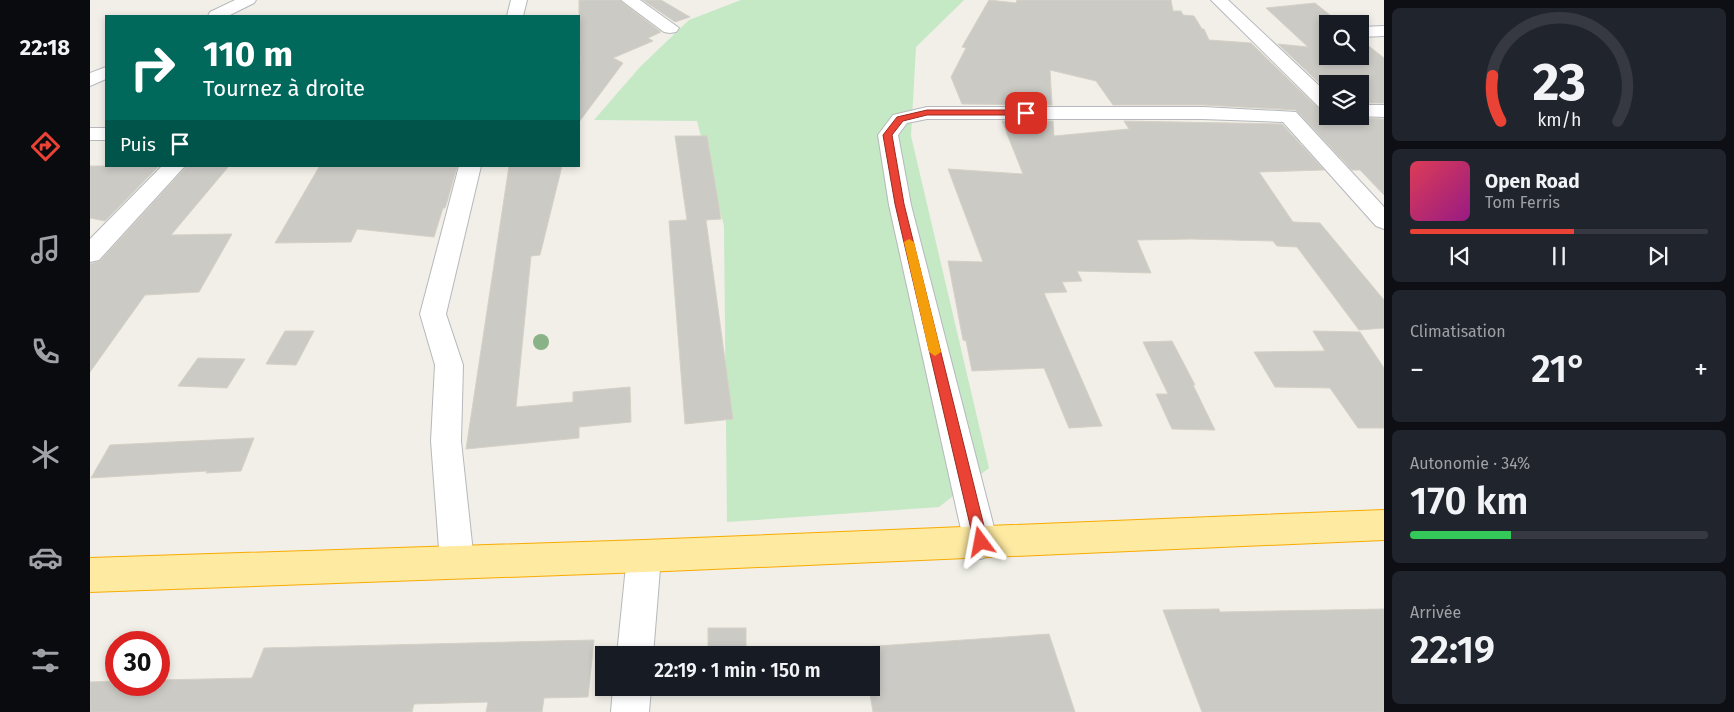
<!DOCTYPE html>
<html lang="fr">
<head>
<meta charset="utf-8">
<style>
  body { margin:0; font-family:"Fira Sans",sans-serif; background:#20242c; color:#f1f3f6; height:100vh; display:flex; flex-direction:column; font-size:19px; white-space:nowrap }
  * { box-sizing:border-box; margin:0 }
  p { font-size:16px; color:#9ea1a6 }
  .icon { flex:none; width:28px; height:28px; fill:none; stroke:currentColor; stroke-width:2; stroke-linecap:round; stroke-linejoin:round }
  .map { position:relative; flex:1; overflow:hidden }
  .details { display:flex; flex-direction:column; gap:8px; padding:8px; background:#0d0f14; width:350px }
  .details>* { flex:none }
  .guide { position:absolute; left:15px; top:15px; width:475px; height:152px; border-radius:0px; box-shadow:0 2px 8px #0003; background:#00695c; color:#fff; overflow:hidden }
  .controls { position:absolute; left:1229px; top:15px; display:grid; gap:10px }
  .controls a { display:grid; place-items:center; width:50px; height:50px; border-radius:0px; background:#171b24; box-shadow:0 2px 8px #0003; font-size:25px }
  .speed { position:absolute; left:15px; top:631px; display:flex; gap:10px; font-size:25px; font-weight:700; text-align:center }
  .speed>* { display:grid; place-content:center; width:65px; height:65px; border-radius:50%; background:#171b24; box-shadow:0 2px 8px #0003; line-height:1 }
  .speed .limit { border:8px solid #d22; background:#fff; color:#111 }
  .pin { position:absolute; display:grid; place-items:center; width:42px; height:42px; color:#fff; margin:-21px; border-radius:10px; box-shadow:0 2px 8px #0006 }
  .me { position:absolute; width:55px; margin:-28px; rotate:347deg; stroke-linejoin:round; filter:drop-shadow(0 0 4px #0008) }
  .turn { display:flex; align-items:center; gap:18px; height:105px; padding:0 15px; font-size:22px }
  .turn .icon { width:65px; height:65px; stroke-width:2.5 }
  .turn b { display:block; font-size:35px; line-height:42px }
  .then { display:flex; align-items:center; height:48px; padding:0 15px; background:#0003; gap:10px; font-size:19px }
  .big { font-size:38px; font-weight:600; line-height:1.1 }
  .details .card { flex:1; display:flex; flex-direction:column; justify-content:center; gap:8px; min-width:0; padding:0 18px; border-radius:8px; background:#20242c }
  .details .dial { align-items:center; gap:0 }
  .dial svg { height:130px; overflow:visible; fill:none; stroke:#363941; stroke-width:7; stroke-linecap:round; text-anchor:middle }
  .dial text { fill:#f1f3f6; stroke:none }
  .song { display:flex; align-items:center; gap:15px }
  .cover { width:60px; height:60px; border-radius:8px; background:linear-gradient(135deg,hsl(350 70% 55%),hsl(310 70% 35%)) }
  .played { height:5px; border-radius:2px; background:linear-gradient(90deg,#ea4335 55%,#363941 55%) }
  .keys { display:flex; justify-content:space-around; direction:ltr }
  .heat { display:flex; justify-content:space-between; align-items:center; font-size:28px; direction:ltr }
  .charge { height:8px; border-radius:4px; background:linear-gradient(90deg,#34c759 34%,#363941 0) }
  .trip { position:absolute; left:505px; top:646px; width:285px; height:50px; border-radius:0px; background:#171b24; box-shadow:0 2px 8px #0003; font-weight:600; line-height:50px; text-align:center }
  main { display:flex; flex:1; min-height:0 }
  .tabs { display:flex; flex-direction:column; width:90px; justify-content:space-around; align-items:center; background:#090b0e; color:#9ea1a6 }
  .tabs .icon { width:35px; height:35px }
  .tabs .active { color:#ea4335 }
  .tabs b { font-size:22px; color:#f1f3f6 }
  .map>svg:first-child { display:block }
</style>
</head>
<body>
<main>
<nav class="tabs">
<b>22:18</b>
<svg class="icon active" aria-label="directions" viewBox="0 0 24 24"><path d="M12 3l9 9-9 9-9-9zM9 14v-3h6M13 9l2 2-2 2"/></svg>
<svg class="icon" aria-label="music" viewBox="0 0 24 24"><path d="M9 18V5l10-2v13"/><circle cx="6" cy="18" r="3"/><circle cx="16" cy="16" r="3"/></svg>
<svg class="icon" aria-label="phone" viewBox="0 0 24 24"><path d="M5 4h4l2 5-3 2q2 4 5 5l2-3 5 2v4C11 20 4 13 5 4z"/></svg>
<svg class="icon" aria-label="climate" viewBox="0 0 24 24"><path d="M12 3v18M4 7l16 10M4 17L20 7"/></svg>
<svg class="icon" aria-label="car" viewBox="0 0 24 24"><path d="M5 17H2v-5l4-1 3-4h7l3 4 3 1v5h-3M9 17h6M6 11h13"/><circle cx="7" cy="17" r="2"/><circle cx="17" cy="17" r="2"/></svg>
<svg class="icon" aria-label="filters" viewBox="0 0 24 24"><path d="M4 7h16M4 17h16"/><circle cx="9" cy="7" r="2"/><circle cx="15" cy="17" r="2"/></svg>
</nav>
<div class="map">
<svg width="1294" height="712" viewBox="0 0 1294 712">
  <rect width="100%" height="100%" fill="#f1efe8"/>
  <!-- green -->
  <path fill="#c5e8c5" d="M651,0h223l-48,47 -5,89 78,332 -50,39 -212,15 -3,-296 -27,-105 -103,-1 46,-53 49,-47z"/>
  <!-- building -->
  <g fill="#cccac5" stroke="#d6d1c6">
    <path d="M489,0h40l42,32 -13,6 5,3 -40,17 10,5 -44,59v-65l2,1 -2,-5z"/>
    <path d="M553,0h18l29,17 -15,5z"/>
    <path d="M899,0l27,3 1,-3h154l2,11h8l2,4 11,1 8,13h2l5,11 42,3 69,67 8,3v3l56,3v76l-24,-25h-8l-56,-60 -93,-5h-90l-17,-24 -46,-11 2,35 -90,-1 -11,-27 15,-29 -4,-1z"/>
    <path d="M1225,3l26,21h-13v32h32v-17l24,19v45h-24v-19h-32v7l-50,-47 30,3 -42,-39z"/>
    <path d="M912,121h51l1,15 75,-7 -5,-8 158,3 42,46 -65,2 34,50 27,1 64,77v28l-25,2 -62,-83 -20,-1 -4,-5 -82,-2 -54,1 14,33 -74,-2 5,10 -20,1 5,10 -23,1 58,133 -33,2 -25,-60 -72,3 -6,-30 -3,-1 -15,-79 35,1 -35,-93 75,5z"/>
    <path d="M585,136h32l14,83 -15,1 27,199 -48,5 -16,-203 18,-1z"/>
    <path d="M0,166h69l-54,55 -15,-3z"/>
    <path d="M97,166h42l-58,69 61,-1 -33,58 -54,3 -55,77v-108l10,-3z"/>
    <path d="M419,166h53l-22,89 -9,1 -15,151 57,-5v-10l57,-5 1,35 -52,5v11l-113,11z"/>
    <path d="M229,167h138l-10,35 -2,6h-2l-9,29 -77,-8 -6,13 -76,1z"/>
    <path d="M195,331h29l-18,34 -30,-1z"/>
    <path d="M1223,331l47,1 24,36v60h-26l-28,-40 -55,-1 -21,-35 71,-1z"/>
    <path d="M1082,341l23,44h-2l22,45 -43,-1 -16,-35h12l-25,-52z"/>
    <path d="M108,358l47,1 -18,29 -49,-2z"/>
    <path d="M164,438l-13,33 -35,2 1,-2 -116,7 19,-33z"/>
    <path d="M1129,609l1,3 164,-3v103h-182l-39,-102z"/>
    <rect x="618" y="628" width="38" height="27"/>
    <path d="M959,634l26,78h-202l-4,-24h2v-33h-7l-1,-8z"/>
    <path d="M504,640l-6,57 -44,1 -2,14h-56l2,-10 -74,2 -2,8h-322v-30l26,-1v4h43v-5l93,-2 12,-30z"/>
  </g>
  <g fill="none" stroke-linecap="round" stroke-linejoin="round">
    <defs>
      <g id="minor">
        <path d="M145,0h21l-2,3 -26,13h-20l2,-4z"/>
        <path d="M421,0h16l-4,16h-16z"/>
        <path d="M531,0h19l39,28 -3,4 -6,1 -6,-1z"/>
        <path d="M1121,0h17l100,94v17l-7,-2z"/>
        <path d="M1294,26v10l-24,1v-10z"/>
        <path d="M16,67v12l-16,7v-13z"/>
        <path d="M1270,105h24v12l-27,-1h3z"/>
        <path d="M837,107h276l93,5 88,95v22l-8,-3 -93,-104 -80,-3h-276l-20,4 -9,12 13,70 87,338 -5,11 -12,5 -12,-5 -5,-11 -75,-338 -11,-70 15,-20z"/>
        <rect x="0" y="128" width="16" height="12"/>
        <path d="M72,166h23l-86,94 -9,2v-23z"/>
        <path d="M369,166h22l-35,148 17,51 -2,76 13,121 -5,12 -12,4 -12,-4 -5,-12 -9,-121 4,-76 -15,-51z"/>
        <path d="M554,540l12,5 5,11 -8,99h-36l10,-99 5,-11z"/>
        <path d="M523,688h38l-2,24h-38z"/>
      </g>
      <path id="trunk" d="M1294,510v30l-740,32 -554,20v-34l554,-18z"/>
    </defs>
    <!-- minor casing -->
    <use href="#minor" stroke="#b5b8bc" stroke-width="2"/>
    <!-- trunk casing -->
    <use href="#trunk" stroke="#f9ab00" stroke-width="2"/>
    <!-- minor -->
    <use href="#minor" fill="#fff" fill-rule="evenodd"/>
    <!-- trunk -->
    <use href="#trunk" fill="#feeaa1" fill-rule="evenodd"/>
  </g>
  <!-- trees -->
  <circle fill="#89b387" cx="451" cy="342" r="8"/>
  <!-- route -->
  <path fill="#ea4335" stroke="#982c22" d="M837,110h99l4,3 -4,2h-99l-24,6 -11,14 12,69 84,338 -2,5 -5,2 -5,-2 -2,-5 -79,-338 -12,-69 14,-18z"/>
  <!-- slow -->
  <path fill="#f59e0b" d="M819,239l5,3 27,110 -6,4 -6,-4 -25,-110z"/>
</svg>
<div class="controls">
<a><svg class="icon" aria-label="search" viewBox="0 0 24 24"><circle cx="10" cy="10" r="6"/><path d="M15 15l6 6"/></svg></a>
<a><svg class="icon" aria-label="layers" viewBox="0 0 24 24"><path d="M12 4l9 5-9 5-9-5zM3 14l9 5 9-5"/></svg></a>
</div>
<div class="speed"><div class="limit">30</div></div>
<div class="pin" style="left:936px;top:113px;background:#d93025"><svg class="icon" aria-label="arrive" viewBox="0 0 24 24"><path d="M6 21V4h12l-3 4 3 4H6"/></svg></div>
<svg class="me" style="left:891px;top:542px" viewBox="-20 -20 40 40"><path d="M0-17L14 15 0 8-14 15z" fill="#ea4335" stroke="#fff" stroke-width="4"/></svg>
<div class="trip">22:19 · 1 min · 150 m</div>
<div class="guide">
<div class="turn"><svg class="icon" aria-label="right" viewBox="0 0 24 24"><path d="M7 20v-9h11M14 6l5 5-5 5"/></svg><div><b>110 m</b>Tournez à droite</div></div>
<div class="then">Puis<svg class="icon" aria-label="arrive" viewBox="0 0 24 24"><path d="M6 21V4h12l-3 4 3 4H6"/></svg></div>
</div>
</div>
<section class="details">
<div class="card dial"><svg viewBox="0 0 100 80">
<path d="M14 69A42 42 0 1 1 86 69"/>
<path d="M14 69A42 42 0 0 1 9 41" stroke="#ea4335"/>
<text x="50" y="56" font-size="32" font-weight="700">23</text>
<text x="50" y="72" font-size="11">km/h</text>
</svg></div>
<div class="card">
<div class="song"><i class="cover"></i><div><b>Open Road</b><p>Tom Ferris</p></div></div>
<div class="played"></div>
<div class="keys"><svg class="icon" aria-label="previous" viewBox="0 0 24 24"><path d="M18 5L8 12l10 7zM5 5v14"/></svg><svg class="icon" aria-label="pause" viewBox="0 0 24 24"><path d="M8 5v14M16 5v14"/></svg><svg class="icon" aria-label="next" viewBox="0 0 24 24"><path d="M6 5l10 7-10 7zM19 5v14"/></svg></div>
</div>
<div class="card"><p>Climatisation</p>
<div class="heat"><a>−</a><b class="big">21°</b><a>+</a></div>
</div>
<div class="card"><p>Autonomie · 34%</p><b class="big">170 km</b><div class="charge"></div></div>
<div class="card"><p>Arrivée</p><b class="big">22:19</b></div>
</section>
</main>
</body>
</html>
